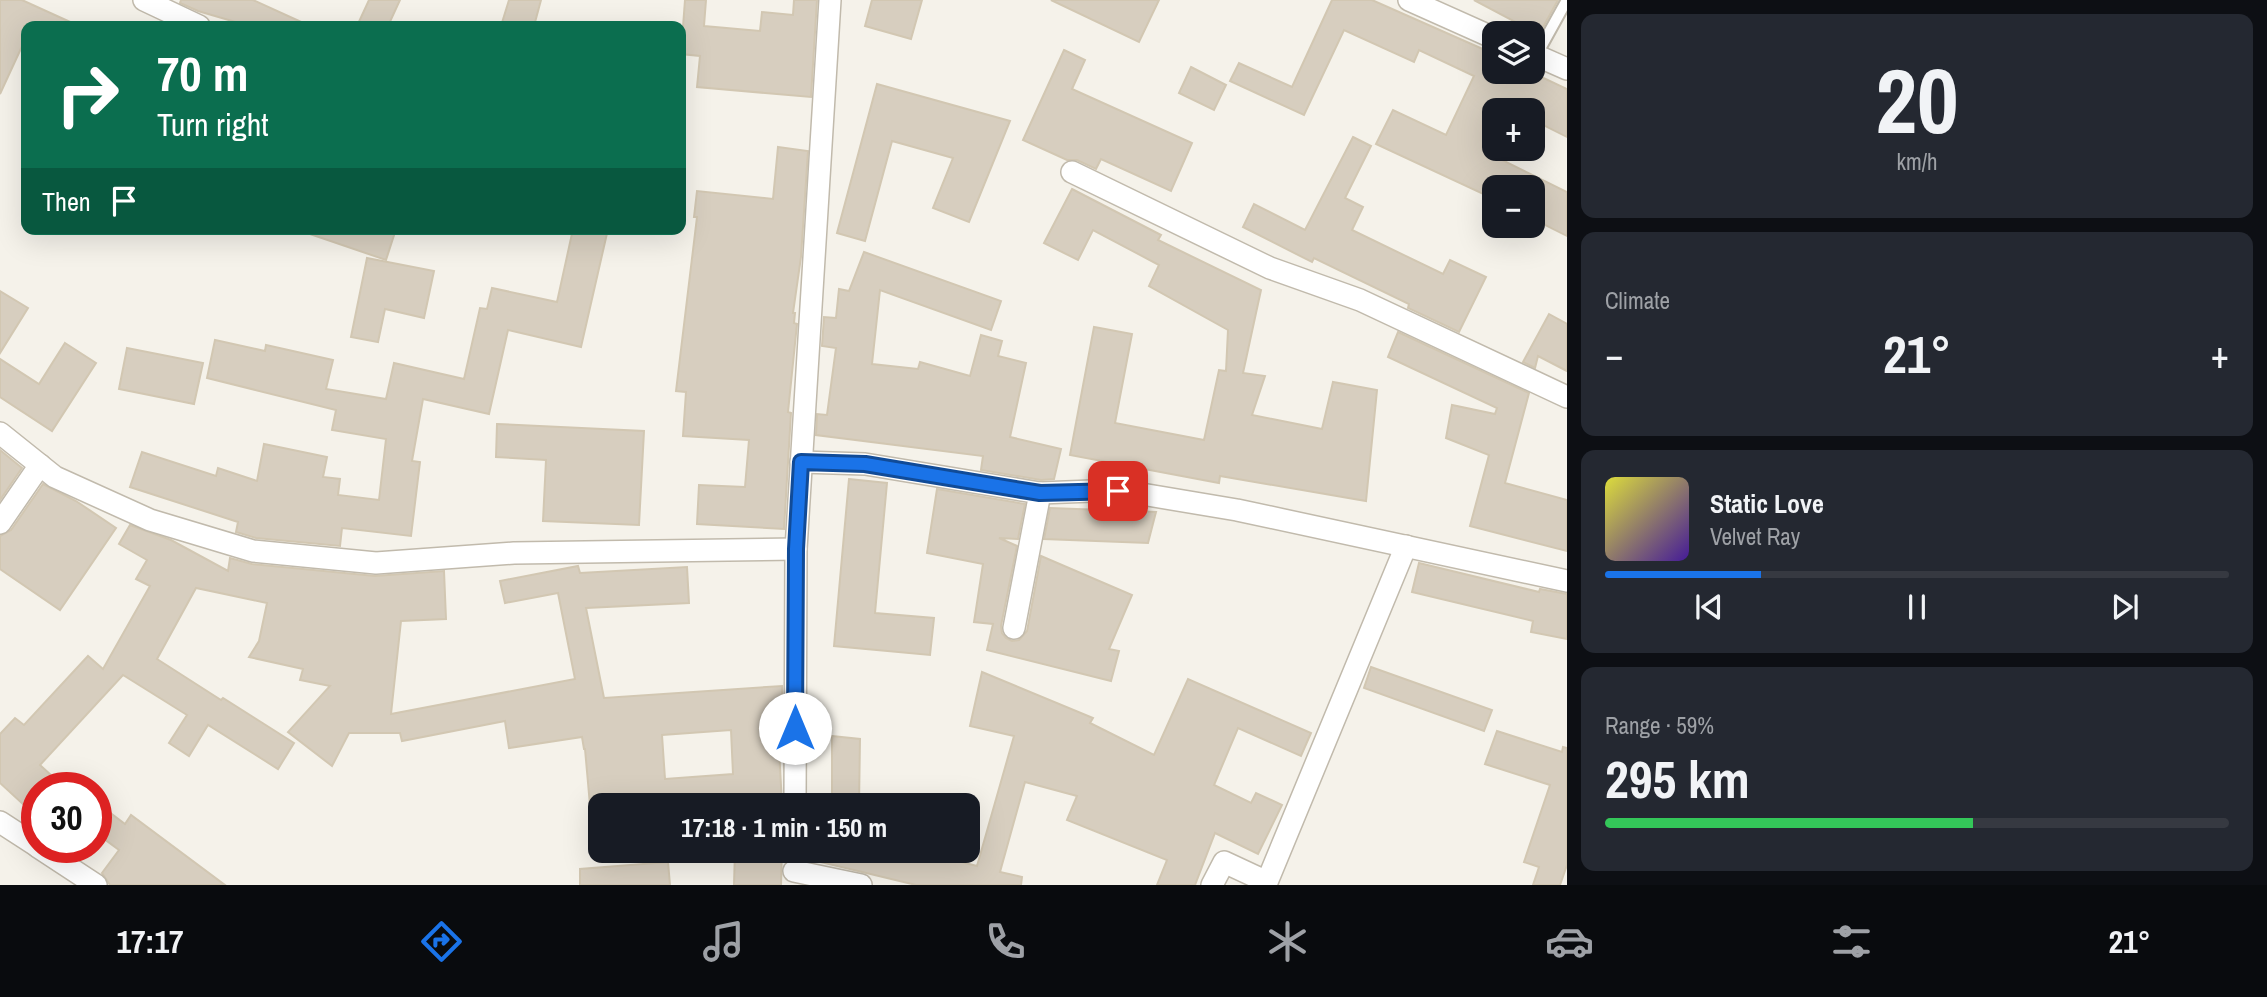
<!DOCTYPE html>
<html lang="en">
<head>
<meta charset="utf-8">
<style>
  body { margin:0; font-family:"Archivo Narrow",sans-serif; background:#242831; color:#f1f3f6; height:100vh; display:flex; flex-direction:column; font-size:26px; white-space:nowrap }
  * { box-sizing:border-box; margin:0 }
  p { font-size:23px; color:#9ea1a6 }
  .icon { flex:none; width:38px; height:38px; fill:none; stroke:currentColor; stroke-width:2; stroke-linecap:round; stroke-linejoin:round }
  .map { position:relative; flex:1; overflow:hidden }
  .details { display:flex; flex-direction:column; gap:14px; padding:14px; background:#0d0f14; width:700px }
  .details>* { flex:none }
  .hud { position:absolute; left:21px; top:21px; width:665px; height:214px; border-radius:14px; box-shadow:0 7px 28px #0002; background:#0b6e4f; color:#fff; overflow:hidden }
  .controls { position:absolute; left:1482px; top:21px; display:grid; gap:14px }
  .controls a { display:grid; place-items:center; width:63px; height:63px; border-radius:14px; background:#171b24; box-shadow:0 7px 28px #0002; font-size:35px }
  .speed { position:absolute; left:21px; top:772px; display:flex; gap:14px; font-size:35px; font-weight:700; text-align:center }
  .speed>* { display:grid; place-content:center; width:91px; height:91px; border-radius:50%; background:#171b24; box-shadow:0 7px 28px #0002; line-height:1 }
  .speed .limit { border:10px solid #d22; background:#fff; color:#111 }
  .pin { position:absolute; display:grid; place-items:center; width:60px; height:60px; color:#fff; margin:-30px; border-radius:14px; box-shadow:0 4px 10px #0006 }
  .me { position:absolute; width:77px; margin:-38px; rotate:0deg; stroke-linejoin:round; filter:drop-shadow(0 0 5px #0008) }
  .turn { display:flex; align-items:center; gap:24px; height:147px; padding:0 21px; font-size:32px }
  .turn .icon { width:91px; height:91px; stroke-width:2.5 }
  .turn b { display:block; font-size:49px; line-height:60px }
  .then { display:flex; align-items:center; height:66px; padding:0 21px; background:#0003; gap:14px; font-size:26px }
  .big { font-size:52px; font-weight:800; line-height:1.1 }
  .details .tile { flex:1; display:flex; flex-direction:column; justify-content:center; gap:10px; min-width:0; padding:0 24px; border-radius:14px; background:#242831 }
  .details .dial { align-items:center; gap:0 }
  .dial b { font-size:91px; line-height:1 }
  .song { display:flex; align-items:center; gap:21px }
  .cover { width:84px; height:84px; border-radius:10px; background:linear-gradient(135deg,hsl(60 70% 55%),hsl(260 70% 35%)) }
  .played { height:7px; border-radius:4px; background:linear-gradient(90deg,#1a73e8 25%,#363941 25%) }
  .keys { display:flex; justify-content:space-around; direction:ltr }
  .heat { display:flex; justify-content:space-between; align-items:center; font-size:38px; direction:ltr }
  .charge { height:10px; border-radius:5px; background:linear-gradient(90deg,#34c759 59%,#363941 0) }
  .trip { position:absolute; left:588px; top:793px; width:392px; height:70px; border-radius:14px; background:#171b24; box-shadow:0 7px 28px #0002; font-weight:800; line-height:70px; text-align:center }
  .tab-bar { display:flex; height:112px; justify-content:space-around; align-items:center; background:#090b0e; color:#9ea1a6 }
  .tab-bar .icon { width:49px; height:49px }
  .tab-bar .active { color:#1a73e8 }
  .tab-bar b { font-size:32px; color:#f1f3f6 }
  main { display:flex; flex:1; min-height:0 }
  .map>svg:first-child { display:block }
</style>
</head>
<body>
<main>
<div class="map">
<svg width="1567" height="885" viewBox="0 0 1567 885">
  <rect width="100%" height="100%" fill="#f5f2ea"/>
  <!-- building -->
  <g fill="#d7cebf" stroke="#d2c7b2" stroke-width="2" fill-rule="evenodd">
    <path d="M0,0h22l57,26h-55v16l-24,52z"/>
    <path d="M181,0h72l57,26h-61l-51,-15 -18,-8z"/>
    <path d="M369,0h31l-12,26h-31z"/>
    <path d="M509,0h32l-7,26h-33z"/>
    <path d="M685,0h21l-2,26 56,5 2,-19 31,3 1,-15h23l-6,97 -114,-10 3,-31 -19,-2z"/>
    <path d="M872,0h50l-11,39 -46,-13z"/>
    <path d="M1051,0h108l-20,42z"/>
    <path d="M1332,0h40l122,54v18h37l36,17v48l-34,-17v-10h-19l-20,-10v56l73,36v44l-34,-17v-32h-39v12l-118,-55 17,-34 53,25 28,-59 -55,-26 -5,12 -70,-32 -40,85 -74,-34 9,-18 53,24z"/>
    <path d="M1474,0h84l-16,29 -5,-2 -3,5z"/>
    <path d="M1064,50l21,10 -13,29 120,54 -21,48 -70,-32 -5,10 -19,-9h-10l-44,-20z"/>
    <path d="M1191,67l35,18 -12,25 -35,-17z"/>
    <path d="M877,84l133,37 -41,101 -36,-14 20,-50 -61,-17 -27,100 -28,-8z"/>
    <path d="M1353,137l18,9 -26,52 18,9 -11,23 91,44 7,-14 36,17 -27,55 -51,-24 1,-4 -95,-46 -2,4 -69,-35 11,-23 51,26z"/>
    <path d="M778,147l30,4 -7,106 -8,56h2l-1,10 3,1 -9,88 3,1 -7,116 -87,-5 2,-39 46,2 4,-47 -66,-4 3,-44 -10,-1 21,-174h-3l3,-26 76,8z"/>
    <path d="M1072,189l89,46 -3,5 103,50 -18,83 22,3 -13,39 70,14 11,-47 44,8 -11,111 -146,-25 -1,7 -149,-28 24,-128 38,7 -17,89 89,17 15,-70 7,1 2,-41 -79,-44 10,-21 -66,-35 -15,30 -34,-17z"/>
    <path d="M307,229h89l-10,31 -79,-27z"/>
    <path d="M573,229h35l-27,118 -73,-17 -19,84 -66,-15 -11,62 8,1 -9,74 -69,-8 -2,18 -84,-8 -20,-6 2,-10 -108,-35 12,-35 74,24 2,-8 39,13 7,-37 63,13 -4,20 17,2 -2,16 41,5 7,-61 -54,-9 4,-20 -129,-32 8,-38 50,11 1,-6 67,15 -7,29 60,10 8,-36 70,16 16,-71 7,1 5,-21 65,14z"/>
    <path d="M864,252l137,49 -10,29 -111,-40 -8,74 46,5 2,-7 50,14 11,-41 21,6 -4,15 28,7 -16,74 51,12 -7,30 -13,1 -60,-10 2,-14 -167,-21 1,-21 10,1 9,-67 -14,-2 2,-29 12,1 3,-29 10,2z"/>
    <path d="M367,258l67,13 -10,47 -39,-9 -7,33 -27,-5z"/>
    <path d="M0,291l28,17 -28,45z"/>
    <path d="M1549,314l18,10v47l-29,-15 -3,12 -12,-6z"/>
    <path d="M1398,332l131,61 -24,90 62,17v51l-97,-25 19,-71 -43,-17 6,-33 43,9 2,-6 -109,-51z"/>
    <path d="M65,343l31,20 -44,68 -52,-34v-38l39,25z"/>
    <path d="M127,348l76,15 -9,41 -75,-15z"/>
    <path d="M497,424l147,7 -5,94 -96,-4 3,-61 -50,-3z"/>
    <path d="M0,450l22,18 -22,32z"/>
    <path d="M849,479l38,4 -12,130 59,5 -4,37 -96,-9z"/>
    <path d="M43,484l33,17 40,27 -56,82 -60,-41v-33l11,-6z"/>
    <path d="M937,489l88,15 -7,35 -19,-1 18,8 -16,80 1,7 4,5 6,3 7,-1 8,-9 14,-75 91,39 -23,54 10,2 -8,30 -124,-31 6,-26 -19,-2 9,-58 -56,-11z"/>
    <path d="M1050,508l106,4 -8,31 -104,-4z"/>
    <path d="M130,525l41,15 57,31 2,-13 22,6 123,12 69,-5 2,48 -45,2 -10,93 184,-35 -17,-86 -53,10 -5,-22 78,-15 2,7 107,-6 2,36 -103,5 18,90 178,-12v43h-4l4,76h-192l-5,-56h-1l-2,-12 -73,11 -4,-27 -103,20 -2,-8h-51l-17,33 -44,-34 42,-46 -30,-6 3,-11 -54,-12 10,-16 8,-38 -71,-15 -39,71 64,41 2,-2 71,45 -16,26 -70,-44 -19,31 -20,-13 18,-28 -64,-40 -83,90 25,23h-28v29l-37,-34v-49l15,-16 9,7 64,-69 15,13 47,-83 -14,-7 11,-19 -28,-16zM731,730l2,44 -68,5 -3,-44z"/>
    <path d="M1419,563l120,29 1,-3 27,5v45l-36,-7 2,-11 -121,-29z"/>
    <path d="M1371,667l121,43 -8,21 -120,-43z"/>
    <path d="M982,672l111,46 -3,5 64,32 34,-76 123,54 -10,23 -63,-28 -24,57 37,18 5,-10 26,12 -24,49 -43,-21 -20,52h-38l10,-25 -100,-40 10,-24 -52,-14 -25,90 22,5 -1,8h-105l-108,-26v-9h107l62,16 37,-130 -44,-10z"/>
    <path d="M1497,731l65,21 1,-5 4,1v117l-7,20h-27l6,-18 -15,-5 26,-77 -65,-21z"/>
    <path d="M832,736l28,3 -1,66h-27z"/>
    <path d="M96,802l29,22 6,-9 94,70h-115l-8,-12 17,-23 -23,-17z"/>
    <path d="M735,850h47l-1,35h-47z"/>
    <path d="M668,862l2,23h-90v-16z"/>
  </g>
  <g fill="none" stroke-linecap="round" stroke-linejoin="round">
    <defs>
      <path id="lane" d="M1536,56l31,-56"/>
      <g id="street">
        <path d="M144,0l55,26"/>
        <path d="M1409,0l85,38"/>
        <path d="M1533,54l34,15"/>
        <path d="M1072,172l198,96 90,32 207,97"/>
        <path d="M0,433l55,44 95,43 103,31 123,12 138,-10 282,-4"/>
        <path d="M801,462l64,2 175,29 78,-3 119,20 330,71"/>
        <path d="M0,523l40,-58"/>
        <path d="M1014,628l26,-135"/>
        <path d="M795,805l1,-256 34,-549"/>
        <path d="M0,822l37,24"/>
        <path d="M38,847l58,38"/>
        <path d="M794,871l67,14"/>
        <path d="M1212,885l12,-23 43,20 139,-336"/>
      </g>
    </defs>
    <!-- lane casing -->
    <use href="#lane" stroke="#c1baac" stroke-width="14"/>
    <!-- street casing -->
    <use href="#street" stroke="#c1baac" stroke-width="24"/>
    <!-- lane -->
    <use href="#lane" stroke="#fff" stroke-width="10"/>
    <!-- street -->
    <use href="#street" stroke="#fff" stroke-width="21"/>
  </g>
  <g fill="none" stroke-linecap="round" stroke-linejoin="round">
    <defs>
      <path id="route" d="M795,728l1,-179 5,-87 64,2 175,29 78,-2"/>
    </defs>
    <!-- route casing -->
    <use href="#route" stroke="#114b97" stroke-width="18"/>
    <!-- route -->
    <use href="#route" stroke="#1a73e8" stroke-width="12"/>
  </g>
</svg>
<div class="controls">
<a><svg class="icon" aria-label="layers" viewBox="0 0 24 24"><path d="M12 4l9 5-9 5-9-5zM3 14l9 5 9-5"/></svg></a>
<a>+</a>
<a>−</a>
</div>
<div class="speed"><div class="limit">30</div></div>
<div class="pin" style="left:1118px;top:491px;background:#d93025"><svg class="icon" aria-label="arrive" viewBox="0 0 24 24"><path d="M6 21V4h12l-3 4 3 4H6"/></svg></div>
<svg class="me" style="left:795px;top:728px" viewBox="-20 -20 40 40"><circle r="19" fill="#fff"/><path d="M0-13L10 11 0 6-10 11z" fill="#1a73e8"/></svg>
<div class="trip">17:18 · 1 min · 150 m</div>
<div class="hud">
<div class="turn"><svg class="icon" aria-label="right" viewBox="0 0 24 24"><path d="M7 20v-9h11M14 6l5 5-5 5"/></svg><div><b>70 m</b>Turn right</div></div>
<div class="then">Then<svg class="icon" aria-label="arrive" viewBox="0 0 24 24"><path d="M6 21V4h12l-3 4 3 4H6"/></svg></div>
</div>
</div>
<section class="details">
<div class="tile dial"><b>20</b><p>km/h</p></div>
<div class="tile"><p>Climate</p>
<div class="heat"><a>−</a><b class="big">21°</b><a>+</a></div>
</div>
<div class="tile">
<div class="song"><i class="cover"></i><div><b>Static Love</b><p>Velvet Ray</p></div></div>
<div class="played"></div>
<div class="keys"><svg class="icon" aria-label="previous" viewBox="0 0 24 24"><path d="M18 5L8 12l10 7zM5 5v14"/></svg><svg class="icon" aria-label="pause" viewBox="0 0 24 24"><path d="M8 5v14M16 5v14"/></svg><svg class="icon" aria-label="next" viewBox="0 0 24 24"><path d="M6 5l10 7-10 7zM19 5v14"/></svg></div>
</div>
<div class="tile"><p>Range · 59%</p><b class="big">295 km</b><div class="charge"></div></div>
</section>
</main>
<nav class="tab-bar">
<b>17:17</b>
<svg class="icon active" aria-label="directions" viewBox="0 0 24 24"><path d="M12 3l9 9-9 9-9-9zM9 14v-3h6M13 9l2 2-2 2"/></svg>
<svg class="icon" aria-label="music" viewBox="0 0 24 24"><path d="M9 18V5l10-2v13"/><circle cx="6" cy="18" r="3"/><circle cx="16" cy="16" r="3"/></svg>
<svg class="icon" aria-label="phone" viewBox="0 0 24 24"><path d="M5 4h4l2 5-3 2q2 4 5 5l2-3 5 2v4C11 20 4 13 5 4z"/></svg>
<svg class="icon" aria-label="climate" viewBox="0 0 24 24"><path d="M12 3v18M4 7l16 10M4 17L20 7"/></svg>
<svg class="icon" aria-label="car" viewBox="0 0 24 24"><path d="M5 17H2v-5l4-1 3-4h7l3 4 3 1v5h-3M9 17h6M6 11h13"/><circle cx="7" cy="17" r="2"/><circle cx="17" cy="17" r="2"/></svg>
<svg class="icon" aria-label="filters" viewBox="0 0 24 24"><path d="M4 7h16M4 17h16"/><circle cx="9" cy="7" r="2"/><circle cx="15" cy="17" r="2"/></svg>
<b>21°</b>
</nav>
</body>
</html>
